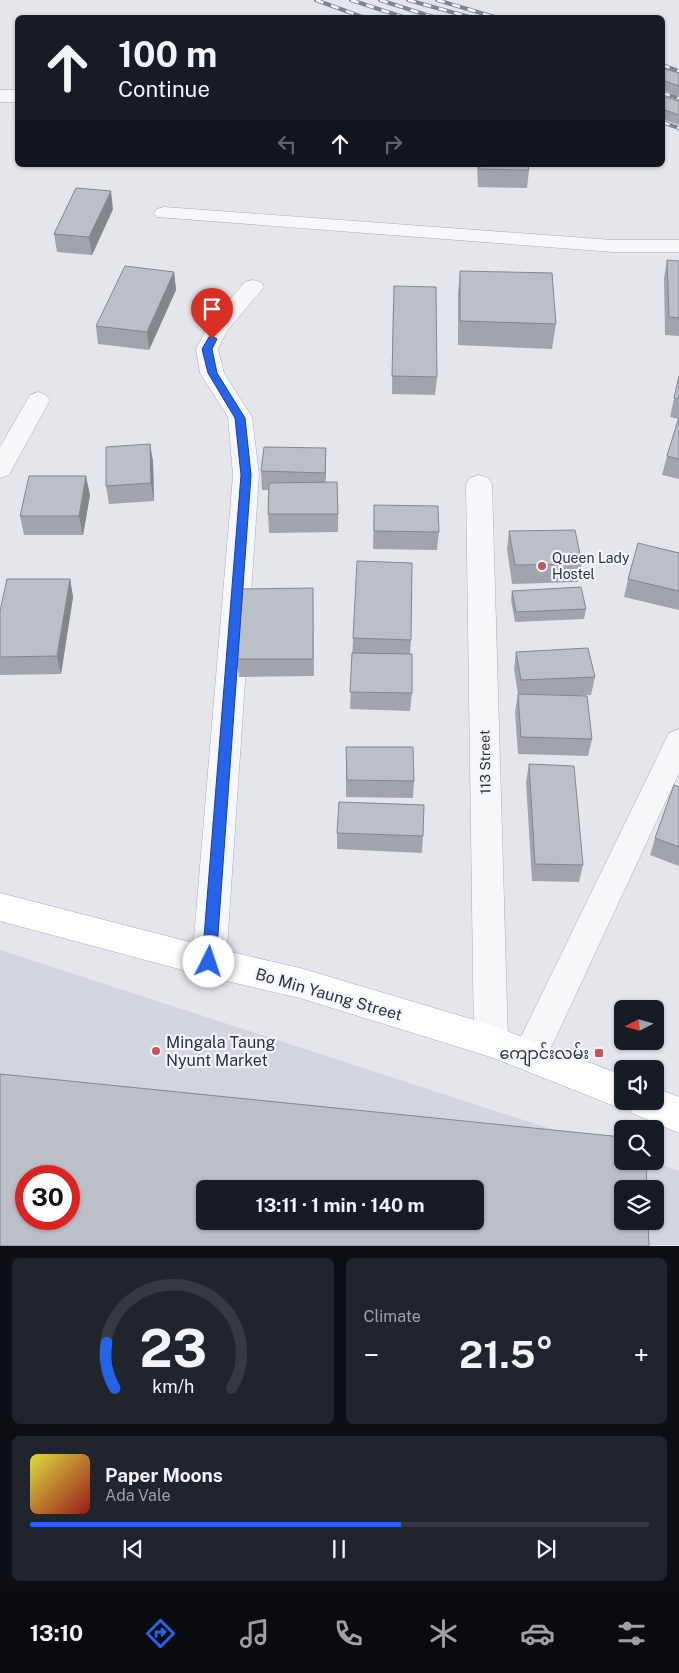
<!DOCTYPE html>
<html lang="en">
<head>
<meta charset="utf-8">
<style>
  body { margin:0; font-family:"Public Sans","Noto Sans Myanmar",sans-serif; background:#20242c; color:#f1f3f6; height:100vh; display:flex; flex-direction:column; font-size:19px; white-space:nowrap }
  * { box-sizing:border-box; margin:0 }
  p { font-size:16px; color:#9ea1a6 }
  .icon { flex:none; width:28px; height:28px; fill:none; stroke:currentColor; stroke-width:2; stroke-linecap:round; stroke-linejoin:round }
  .map { position:relative; height:1246px; overflow:hidden }
  .drawer { display:flex; flex-direction:column; gap:12px; padding:12px; background:#0d0f14; flex:1 }
  .drawer>* { flex:none }
  .guide { position:absolute; left:15px; top:15px; width:650px; height:152px; border-radius:8px; box-shadow:0 1px 4px #0004; background:#171b24; color:#f1f3f6; overflow:hidden }
  .needle { width:32px; rotate:264deg }
  .fabs { position:absolute; left:614px; top:1000px; display:grid; gap:10px }
  .fabs a { display:grid; place-items:center; width:50px; height:50px; border-radius:8px; background:#171b24; box-shadow:0 1px 4px #0004; font-size:25px }
  .speed { position:absolute; left:15px; top:1165px; display:flex; gap:10px; font-size:25px; font-weight:700; text-align:center }
  .speed>* { display:grid; place-content:center; width:65px; height:65px; border-radius:50%; background:#171b24; box-shadow:0 1px 4px #0004; line-height:1 }
  .speed .limit { border:8px solid #d22; background:#fff; color:#111 }
  .pin { position:absolute; display:grid; place-items:center; width:42px; height:42px; color:#fff; margin:-51px -21px; border-radius:50% 50% 50% 0; rotate:-45deg; box-shadow:0 0 5px #0007 }
  .pin .icon { rotate:45deg }
  .me { position:absolute; width:55px; margin:-28px; rotate:4deg; stroke-linejoin:round; filter:drop-shadow(0 0 4px #0008) }
  .turn { display:flex; align-items:center; gap:18px; height:105px; padding:0 20px; font-size:22px }
  .turn .icon { width:65px; height:65px; stroke-width:2.5 }
  .turn b { display:block; font-size:35px; line-height:42px }
  .lanes { display:flex; align-items:center; height:48px; padding:0 20px; background:#0003; justify-content:center; gap:25px; direction:ltr }
  .lanes .off { opacity:.35 }
  .big { font-size:38px; font-weight:700; line-height:1.1 }
  .drawer .card { flex:1; display:flex; flex-direction:column; justify-content:center; gap:8px; min-width:0; padding:0 18px; border-radius:8px; background:#20242c }
  .drawer .dial { align-items:center; gap:0 }
  .dial svg { height:130px; overflow:visible; fill:none; stroke:#363941; stroke-width:7; stroke-linecap:round; text-anchor:middle }
  .dial text { fill:#f1f3f6; stroke:none }
  .song { display:flex; align-items:center; gap:15px }
  .cover { width:60px; height:60px; border-radius:8px; background:linear-gradient(135deg,hsl(60 70% 55%),hsl(0 70% 35%)) }
  .played { height:5px; border-radius:2px; background:linear-gradient(90deg,#2563eb 60%,#363941 60%) }
  .keys { display:flex; justify-content:space-around; direction:ltr }
  .heat { display:flex; justify-content:space-between; align-items:center; font-size:28px; direction:ltr }
  .drawer .tiles { flex:1; display:grid; gap:12px; grid-template-columns:1fr 1fr }
  .card:last-child { grid-column:span 2 }
  .trip { position:absolute; left:196px; top:1180px; width:288px; height:50px; border-radius:8px; background:#171b24; box-shadow:0 1px 4px #0004; font-weight:700; line-height:50px; text-align:center }
  .tabs { display:flex; height:80px; justify-content:space-around; align-items:center; background:#090b0e; color:#9ea1a6 }
  .tabs .icon { width:35px; height:35px }
  .tabs .current { color:#2563eb }
  .tabs b { font-size:22px; color:#f1f3f6 }
  .map>svg:first-child { display:block }
</style>
</head>
<body>
<div class="map">
<svg width="679" height="1246" viewBox="0 0 679 1246">
  <rect width="100%" height="100%" fill="#e4e6eb"/>
  <!-- built -->
  <path fill="#d2d5dd" fill-rule="evenodd" d="M0,950l622,202v9h28l29,10v74l-679,1zM26,1176h43v43h-43zM205,1189h270v32h-270zM622,1189h33v32h-33z"/>
  <g fill="none" stroke-linecap="round" stroke-linejoin="round">
    <defs>
      <g id="minor">
        <rect x="0" y="90" width="18" height="12"/>
        <path d="M164,207l449,33h66v12h-66l-456,-35 -3,-4 3,-4z"/>
        <path d="M253,280l8,2 3,5 -37,44 -9,18 6,24 28,44 7,58 -33,487 -5,11 -12,4 -12,-4 -5,-11 41,-487 -5,-58 -28,-44 -4,-24 13,-25 36,-42z"/>
        <path d="M38,392l8,3 4,5 -41,75 -9,3v-31l30,-52z"/>
        <path d="M479,475l9,3 4,6 16,557 -5,12 -12,4 -12,-4 -5,-12 -8,-557 4,-6z"/>
        <path d="M679,729v44l-137,294 -12,5 -12,-5 -5,-12 5,-12 151,-310z"/>
      </g>
      <path id="secondary" d="M0,893l209,54 91,21 191,57 131,50v26h33v-13l24,9v36l-47,-20 -3,-7 -7,3 -131,-52 -191,-59 -91,-21 -209,-56z"/>
    </defs>
    <!-- minor casing -->
    <use href="#minor" stroke="#a9acb5" stroke-width="1"/>
    <!-- secondary casing -->
    <use href="#secondary" stroke="#a9acb5" stroke-width="1"/>
    <!-- minor -->
    <use href="#minor" fill="#f6f7f9" fill-rule="evenodd"/>
    <!-- secondary -->
    <use href="#secondary" fill="#fff" fill-rule="evenodd"/>
    <defs>
      <g id="rail">
        <path d="M316,0l49,18"/>
        <path d="M351,0l55,18"/>
        <path d="M380,0l56,18"/>
        <path d="M408,0l65,18"/>
        <path d="M437,0l61,18"/>
        <path d="M662,65l17,6"/>
        <path d="M662,93l17,5"/>
        <path d="M662,122l17,6"/>
      </g>
    </defs>
    <!-- rail casing -->
    <use href="#rail" stroke="#7e8493" stroke-width="4"/>
    <!-- rail -->
    <use href="#rail" stroke="#f3f5f8" stroke-width="2.5" stroke-dasharray="8" stroke-linecap="butt"/>
  </g>
  <!-- wall -->
  <g fill="#a1a4ab">
    <path d="M662,68l17,5v23l-17,-6z"/>
    <path d="M662,96l17,5v24l-17,-6z"/>
    <path d="M477,165h51l1,5 -2,18 -49,-1z"/>
    <path d="M113,209l-21,46 -35,-3 -3,-18z"/>
    <path d="M667,260l12,1v75l-14,-1 -1,-57z"/>
    <path d="M460,271l96,53 -4,25 -94,-4v-50z"/>
    <path d="M174,272l2,18 -27,60 -51,-6 -2,-18z"/>
    <path d="M393,304l44,73 -2,18 -43,-1z"/>
    <path d="M679,376v103l-17,-4 5,-19 12,-37 -9,-2z"/>
    <path d="M150,444l3,18 1,39 -45,3 -3,-18z"/>
    <path d="M326,448v19l-1,15 13,32v18l-69,1 -1,-19 1,-24h-7l-1,-19z"/>
    <path d="M90,495l-7,40h-59l-4,-19z"/>
    <path d="M374,505l65,27 -2,18 -64,-1z"/>
    <path d="M509,531l73,33 -4,18 -66,2 -5,-35z"/>
    <path d="M679,553v57l-55,-13 4,-18z"/>
    <path d="M70,579l3,18 -12,77 -61,1v-64z"/>
    <path d="M313,588l1,88 -75,1 -2,-18z"/>
    <path d="M512,591l74,18 -2,10 -69,3 -4,-22z"/>
    <path d="M353,638l58,2 -1,14 2,39 -2,18 -60,-2z"/>
    <path d="M516,652l79,25 -4,18 -22,1 23,43 -4,17 -70,-2 -3,-42 3,-18 -4,-25z"/>
    <path d="M346,747l68,34 -1,17 -67,-1z"/>
    <path d="M529,764l54,101 -4,17 -47,-1 -6,-99z"/>
    <path d="M679,787v79l-29,-11 5,-17z"/>
    <path d="M337,833l86,3 -1,17 -85,-4z"/>
  </g>
  <!-- shaded-wall -->
  <g fill="#83868b">
    <path d="M111,191l2,18 -21,46 -3,-18z"/>
    <path d="M174,272l2,18 -27,60 -2,-18z"/>
    <path d="M150,444l3,18 1,39 -3,-18z"/>
    <path d="M326,448v19l-1,24v-18z"/>
    <path d="M86,476l4,19 -7,40 -4,-19z"/>
    <path d="M70,579l3,18 -12,77 -4,-18z"/>
  </g>
  <!-- building -->
  <g fill="#bbbfc7" stroke="#83868b" fill-rule="evenodd">
    <path d="M662,68l17,5v13l-17,-6z"/>
    <path d="M662,96l17,5v14l-17,-6z"/>
    <path d="M480,165h48l1,5 -49,-1z"/>
    <path d="M76,188l35,3 -22,46 -35,-3z"/>
    <path d="M667,260l12,1v57l-10,-1z"/>
    <path d="M125,266l49,6 -27,60 -51,-6z"/>
    <path d="M460,271l92,2 4,51 -96,-3z"/>
    <path d="M394,286l42,1 1,90 -45,-1z"/>
    <path d="M679,376v23l-5,-1z"/>
    <path d="M679,417v42l-12,-3z"/>
    <path d="M150,444l1,39 -45,3v-39z"/>
    <path d="M264,447l62,1 -1,25 -64,-2z"/>
    <path d="M29,476h57l-7,40h-59z"/>
    <path d="M337,482l1,32h-70l1,-31z"/>
    <path d="M374,505l64,1 1,26 -65,-1z"/>
    <path d="M575,530l7,34 -67,1 -6,-34z"/>
    <path d="M638,543l41,10v38l-51,-12z"/>
    <path d="M357,561l55,2 -1,77 -58,-2z"/>
    <path d="M7,579h63l-13,77 -57,1v-46z"/>
    <path d="M581,587l5,22 -70,3 -4,-21z"/>
    <path d="M313,588v71h-76l3,-70z"/>
    <path d="M588,648l7,29 -74,3 -5,-28z"/>
    <path d="M352,653l60,1v39l-62,-1z"/>
    <path d="M518,694l69,2 5,43 -71,-2z"/>
    <path d="M346,747h67l1,34 -67,-1z"/>
    <path d="M529,764l45,2 9,99 -48,-1z"/>
    <path d="M674,785l5,2v60l-24,-9z"/>
    <path d="M339,802l85,3 -1,31 -86,-3z"/>
    <path d="M0,1074l622,63v24h24l1,28h-25v32h26l1,25h-649zM26,1176h43v43h-43zM205,1189h270v32h-270z"/>
  </g>
  <!-- route -->
  <path fill="#2563eb" stroke="#184099" d="M212,336l5,3 -5,10 5,24 28,45 6,57 -35,487 -2,5 -5,2 -5,-2 -2,-5 39,-487 -6,-57 -27,-45 -6,-24 7,-12z"/>
  <!-- markers -->
  <g fill="#c7525a" stroke="#f3f5f8" stroke-width="2">
    <circle cx="542" cy="566" r="5"/>
    <circle cx="156" cy="1051" r="5"/>
    <rect x="594" y="1048" width="10" height="10" rx="2.5"/>
  </g>
  <g text-anchor="middle" stroke-width="4.5" stroke-linejoin="round" paint-order="stroke">
    <!-- poi labels -->
    <g font-size="14" fill="#2c3242" stroke="#f3f5f8" text-anchor="start">
      <text x="552" y="563">Queen Lady<tspan x="552" dy="16">Hostel</tspan></text>
    </g>
    <!-- street labels -->
    <g font-size="14" fill="#2c3242" stroke="#f3f5f8">
      <text transform="translate(485 762) rotate(-91)" y="5">113 Street</text>
    </g>
    <!-- near-street labels -->
    <g font-size="16" fill="#2c3242" stroke="#f3f5f8">
      <text transform="translate(329 994) rotate(16)" y="6">Bo Min Yaung Street</text>
    </g>
    <!-- near-poi labels -->
    <g font-size="16" fill="#2c3242" stroke="#f3f5f8" text-anchor="start">
      <text x="166" y="1048">Mingala Taung<tspan x="166" dy="18">Nyunt Market</tspan></text>
      <text x="589" y="1059" text-anchor="end">ကျောင်းလမ်း</text>
    </g>
  </g>
</svg>
<div class="fabs">
<a><svg class="needle" viewBox="-14 -14 28 28"><path d="M0-13l5 13h-10z" fill="#e53935"/><path d="M0 13l5-13h-10z" fill="#9ea1a6"/></svg></a>
<a><svg class="icon" aria-label="sound" viewBox="0 0 24 24"><path d="M4 9h4l5-4v14l-5-4H4zM17 9q2 3 0 6"/></svg></a>
<a><svg class="icon" aria-label="search" viewBox="0 0 24 24"><circle cx="10" cy="10" r="6"/><path d="M15 15l6 6"/></svg></a>
<a><svg class="icon" aria-label="layers" viewBox="0 0 24 24"><path d="M12 4l9 5-9 5-9-5zM3 14l9 5 9-5"/></svg></a>
</div>
<div class="speed"><div class="limit">30</div></div>
<div class="pin" style="left:212px;top:339px;background:#d93025"><svg class="icon" aria-label="arrive" viewBox="0 0 24 24"><path d="M6 21V4h12l-3 4 3 4H6"/></svg></div>
<svg class="me" style="left:209px;top:962px" viewBox="-20 -20 40 40"><circle r="19" fill="#fff"/><path d="M0-13L10 11 0 6-10 11z" fill="#2563eb"/></svg>
<div class="trip">13:11 · 1 min · 140 m</div>
<div class="guide">
<div class="turn"><svg class="icon" aria-label="ahead" viewBox="0 0 24 24"><path d="M12 20V5M6 11l6-6 6 6"/></svg><div><b>100 m</b>Continue</div></div>
<div class="lanes"><svg class="icon off" aria-label="left" viewBox="0 0 24 24"><path d="M17 20v-9H6M10 6l-5 5 5 5"/></svg><svg class="icon" aria-label="ahead" viewBox="0 0 24 24"><path d="M12 20V5M6 11l6-6 6 6"/></svg><svg class="icon off" aria-label="right" viewBox="0 0 24 24"><path d="M7 20v-9h11M14 6l5 5-5 5"/></svg></div>
</div>
</div>
<section class="drawer">
<div class="tiles">
<div class="card dial"><svg viewBox="0 0 100 80">
<path d="M14 69A42 42 0 1 1 86 69"/>
<path d="M14 69A42 42 0 0 1 9 41" stroke="#2563eb"/>
<text x="50" y="56" font-size="32" font-weight="700">23</text>
<text x="50" y="72" font-size="11">km/h</text>
</svg></div>
<div class="card"><p>Climate</p>
<div class="heat"><a>−</a><b class="big">21.5°</b><a>+</a></div>
</div>
<div class="card">
<div class="song"><i class="cover"></i><div><b>Paper Moons</b><p>Ada Vale</p></div></div>
<div class="played"></div>
<div class="keys"><svg class="icon" aria-label="previous" viewBox="0 0 24 24"><path d="M18 5L8 12l10 7zM5 5v14"/></svg><svg class="icon" aria-label="pause" viewBox="0 0 24 24"><path d="M8 5v14M16 5v14"/></svg><svg class="icon" aria-label="next" viewBox="0 0 24 24"><path d="M6 5l10 7-10 7zM19 5v14"/></svg></div>
</div>
</div>
</section>
<nav class="tabs">
<b>13:10</b>
<svg class="icon current" aria-label="directions" viewBox="0 0 24 24"><path d="M12 3l9 9-9 9-9-9zM9 14v-3h6M13 9l2 2-2 2"/></svg>
<svg class="icon" aria-label="music" viewBox="0 0 24 24"><path d="M9 18V5l10-2v13"/><circle cx="6" cy="18" r="3"/><circle cx="16" cy="16" r="3"/></svg>
<svg class="icon" aria-label="phone" viewBox="0 0 24 24"><path d="M5 4h4l2 5-3 2q2 4 5 5l2-3 5 2v4C11 20 4 13 5 4z"/></svg>
<svg class="icon" aria-label="climate" viewBox="0 0 24 24"><path d="M12 3v18M4 7l16 10M4 17L20 7"/></svg>
<svg class="icon" aria-label="car" viewBox="0 0 24 24"><path d="M5 17H2v-5l4-1 3-4h7l3 4 3 1v5h-3M9 17h6M6 11h13"/><circle cx="7" cy="17" r="2"/><circle cx="17" cy="17" r="2"/></svg>
<svg class="icon" aria-label="filters" viewBox="0 0 24 24"><path d="M4 7h16M4 17h16"/><circle cx="9" cy="7" r="2"/><circle cx="15" cy="17" r="2"/></svg>
</nav>
</body>
</html>
